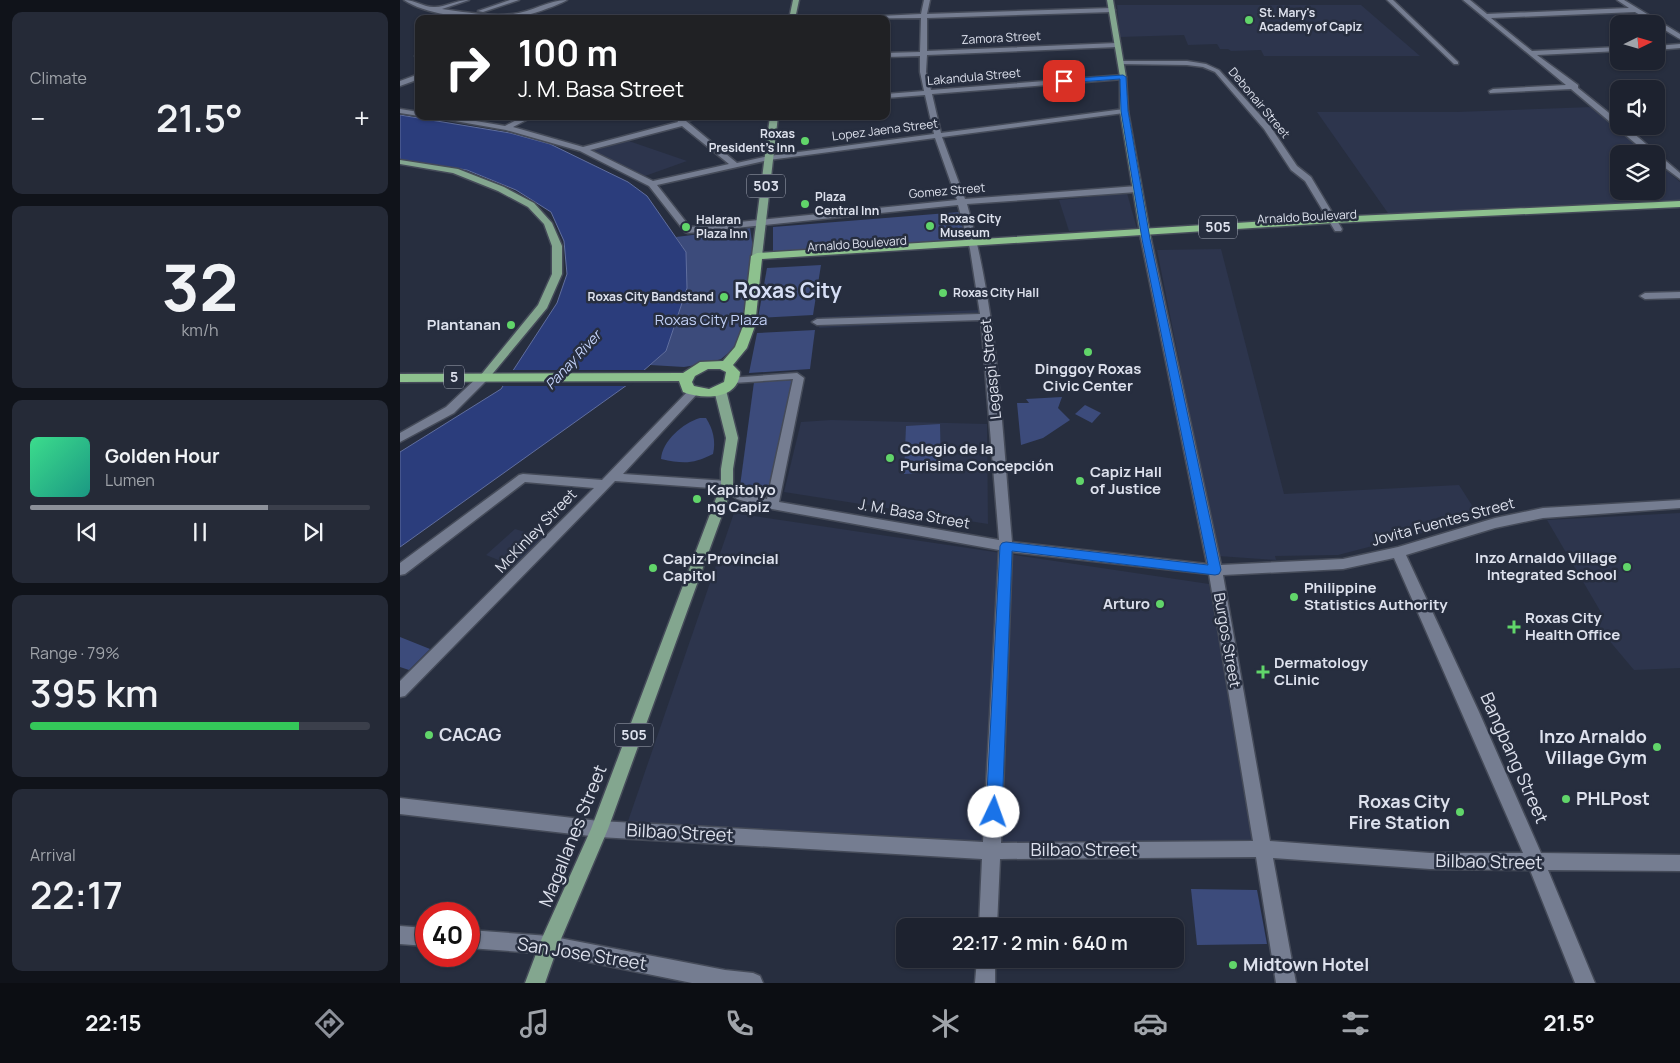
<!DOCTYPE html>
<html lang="en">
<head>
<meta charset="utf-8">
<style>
  body { margin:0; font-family:Manrope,sans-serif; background:#252a37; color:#f1f3f6; height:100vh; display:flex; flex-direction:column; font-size:19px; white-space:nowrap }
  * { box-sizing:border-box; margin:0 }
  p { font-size:16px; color:#a0a4aa }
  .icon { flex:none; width:28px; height:28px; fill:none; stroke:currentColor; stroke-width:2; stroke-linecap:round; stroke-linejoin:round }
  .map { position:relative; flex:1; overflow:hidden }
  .panel { display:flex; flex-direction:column; gap:12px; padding:12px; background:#10131a; width:400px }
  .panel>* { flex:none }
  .hud { position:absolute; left:15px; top:15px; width:475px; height:105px; border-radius:10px; box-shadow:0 1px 4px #0004,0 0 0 1px #3b3f4b; background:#202124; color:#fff; overflow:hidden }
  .needle { width:32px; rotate:85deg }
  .tools { position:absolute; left:1210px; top:15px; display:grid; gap:10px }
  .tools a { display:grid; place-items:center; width:55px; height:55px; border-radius:10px; background:#1d222f; box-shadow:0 1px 4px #0004,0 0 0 1px #3b3f4b; font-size:25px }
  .speed { position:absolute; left:15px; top:902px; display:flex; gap:10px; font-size:25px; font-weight:700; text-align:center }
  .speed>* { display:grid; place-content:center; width:65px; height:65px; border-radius:50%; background:#1d222f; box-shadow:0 1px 4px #0004,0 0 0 1px #3b3f4b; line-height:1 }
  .speed .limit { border:8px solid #d22; background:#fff; color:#111 }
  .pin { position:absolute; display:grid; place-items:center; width:42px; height:42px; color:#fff; margin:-21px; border-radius:10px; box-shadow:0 2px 8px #0006 }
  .me { position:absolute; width:55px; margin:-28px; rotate:3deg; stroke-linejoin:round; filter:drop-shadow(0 0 4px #0008) }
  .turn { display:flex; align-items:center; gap:18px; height:105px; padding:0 20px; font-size:22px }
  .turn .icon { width:65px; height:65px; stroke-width:2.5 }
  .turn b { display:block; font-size:35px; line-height:42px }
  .big { font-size:38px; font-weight:600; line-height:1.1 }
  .panel .card { flex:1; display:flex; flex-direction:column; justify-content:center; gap:8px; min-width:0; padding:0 18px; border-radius:10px; background:#252a37 }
  .panel .dial { align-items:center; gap:0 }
  .dial b { font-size:65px; line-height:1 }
  .song { display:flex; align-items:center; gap:15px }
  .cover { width:60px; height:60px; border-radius:8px; background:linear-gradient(135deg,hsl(150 70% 55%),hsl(170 70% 35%)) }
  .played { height:5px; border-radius:2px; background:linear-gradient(90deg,#8c9099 70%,#3b3f4b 70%) }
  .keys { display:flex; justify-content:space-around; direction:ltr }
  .heat { display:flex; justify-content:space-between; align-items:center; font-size:28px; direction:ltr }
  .charge { height:8px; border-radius:4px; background:linear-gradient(90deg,#34c759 79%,#3b3f4b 0) }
  .trip { position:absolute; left:496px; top:918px; width:288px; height:50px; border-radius:10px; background:#1d222f; box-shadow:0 1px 4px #0004,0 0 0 1px #3b3f4b; font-weight:600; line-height:50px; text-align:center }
  .dock { display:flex; height:80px; justify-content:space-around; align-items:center; background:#0c0e13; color:#a0a4aa }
  .dock .icon { width:35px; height:35px }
  .dock .selected { color:#8c9099 }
  .dock b { font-size:22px; color:#f1f3f6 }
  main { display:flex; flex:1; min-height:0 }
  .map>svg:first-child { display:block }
</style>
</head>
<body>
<main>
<section class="panel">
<div class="card"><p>Climate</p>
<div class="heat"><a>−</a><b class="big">21.5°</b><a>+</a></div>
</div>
<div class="card dial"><b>32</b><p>km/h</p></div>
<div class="card">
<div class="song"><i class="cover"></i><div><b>Golden Hour</b><p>Lumen</p></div></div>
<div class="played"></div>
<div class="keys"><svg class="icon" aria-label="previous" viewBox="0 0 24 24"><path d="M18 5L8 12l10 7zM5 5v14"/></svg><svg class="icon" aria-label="pause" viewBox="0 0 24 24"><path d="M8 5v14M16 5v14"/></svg><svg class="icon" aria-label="next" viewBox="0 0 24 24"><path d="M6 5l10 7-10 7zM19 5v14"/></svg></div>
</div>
<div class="card"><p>Range · 79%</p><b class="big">395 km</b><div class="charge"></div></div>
<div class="card"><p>Arrival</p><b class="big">22:17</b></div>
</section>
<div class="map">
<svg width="1280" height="983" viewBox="0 0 1280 983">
  <rect width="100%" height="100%" fill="#272e3f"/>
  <!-- built -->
  <g fill="#2d354d">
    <path d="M717,5h244l59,51h-156l-3,-6 -30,1 -3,-2h-8l-3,-5 -29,1 -4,-10 -64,2z"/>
    <path d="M1192,107l55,47h-28v37h37v-29l24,20v18l-290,16 -73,-104h140z"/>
    <path d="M226,140l61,21 -42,15 -55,-27z"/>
    <path d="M727,193l10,36 -68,2 -10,-31z"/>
    <path d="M821,249l63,245 175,-9 21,33 -142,37 -63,1 1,4 -58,-4 -61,-306z"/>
    <path d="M579,310l1,11 -161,7 3,-11z"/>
    <path d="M431,420l156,4 1,100 -204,-32 17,-70z"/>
    <path d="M334,513l475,71 47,273 -630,-30z"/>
    <path d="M1280,513v155l-46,2 -37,-44 5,-12 -55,-94z"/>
    <path d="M115,529l34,10 -31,29 -32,-13z"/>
  </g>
  <!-- green -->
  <g fill="#3c4b7b">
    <path d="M560,212l5,27 -192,13v-25z"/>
    <path d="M350,228l3,20 -10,83 -10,18 -12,10 -13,4 -24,4 -34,-2 16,-14 20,-99 -10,-15z"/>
    <path d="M421,265l-8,50 -55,3 9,-50z"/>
    <path d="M415,330l-5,39 -61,4 8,-40z"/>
    <path d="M393,380l-24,108 -29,-2 14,-104z"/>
    <path d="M662,397l-4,11 12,12 -27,18 -22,7 -4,-42h12l-3,-4z"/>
    <path d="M685,405l16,8 -9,10 -17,-9z"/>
    <path d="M300,418h6c7,11 10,23 7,36 -20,10 -29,10 -52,5 1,-18 22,-36 39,-41z"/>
    <path d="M540,424l1,48 -37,2 2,-48z"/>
    <path d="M0,637l30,12 -21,21 -9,-3z"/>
    <path d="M791,889l66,1 10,54 -70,1z"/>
  </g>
  <!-- water -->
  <path fill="#2b3d7c" stroke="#606e9e" d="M0,115l110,18 40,11 78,38 19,14 39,56 1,36 -21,63 -39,34 -227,162v-95l101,-63 56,-86 10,-29 -3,-33 -13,-29 -35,-22 -49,-20 -67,-10z"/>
  <!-- pier -->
  <path fill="#272e3f" d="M112,370h136l-18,16h-128z"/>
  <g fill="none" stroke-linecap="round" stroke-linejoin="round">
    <defs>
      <g id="minor">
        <path d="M4,0c11,0 21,8 31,7 10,0 22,-7 34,-7l-27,9c23,3 49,8 71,5 19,-2 35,-14 54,-14 -10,6 -42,17 -54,18 -30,2 -84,-1 -109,-18z"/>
        <path d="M110,0h9l-36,12 -5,-1z"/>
        <path d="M524,0h6l-3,14 185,-6 3,2 -3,2 -185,6v33l190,-8 3,2 -3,2 -190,8 -1,17 5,18 192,-15 3,2 -3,2 -191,15 9,39 183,-24 4,2 -4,2 -182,24 23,62 172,-13 4,3 -4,3 -170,12c31,110 35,225 45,338l195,22 -66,-325 5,-3 5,3 70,326 122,-6 55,-12 97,-29 48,-10 137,-8v8l-137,10 -48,10 -89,27 73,157 62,141 139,2v16l-132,-1 47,113h-20l-45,-113 -100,-1 -157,-11 23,125h-20l-20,-126 -256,2 -3,67h-18l3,-67 -383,-22 -199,-23v-16l199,23 384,21 16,-292 -227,-41 -35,-10 -13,-10 -109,-8c-69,72 -140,143 -210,215l-5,1v-16l194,-193 -69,-6 -120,92 -5,1v-12l119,-88 4,-1 79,6 87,-90 4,-1 6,3 -2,2 -74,80 104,7 18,12 22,6 26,-120 -60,4 -6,-3 2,-2 68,-5 7,5 -25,124 220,38 -18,-220 -164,5 -5,-3 5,-3 163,-5 -10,-65 -12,-44 -270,28 -3,-1 -36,-46 -69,-35 -74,-21 -79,-14h20l58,10 19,-10h10l-21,11 70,20 95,-25 -3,-6h33l-22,5 51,42 32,-7 165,-22 -9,-39 -39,3v-4l38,-3 -4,-19v-16l-34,1v-4l34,-1 1,-34 -102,1 102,-5zM282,126l47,38 -76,17 -63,-31zM535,138l22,62 -267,27 -33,-42 112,-25zM612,552l197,22 44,267 -252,2zM994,558l129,295h-93l-160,-12 -47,-266 120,-6z"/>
        <path d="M987,0h6l65,62v2h-4z"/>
        <path d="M1063,0h7l17,14 142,-6 -12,-8h7l56,34v5l-2,-1 -43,-26 -144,6 41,33 87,-4v4l-82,4 41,30v3l41,33v5h6l55,47v6l-24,-18v-7h-8l-77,-65 -81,4 -1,-2 4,-2 73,-4z"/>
        <path d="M1212,32l7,1v5l-7,-4z"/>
        <path d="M1280,44v4l-24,2v-4z"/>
        <path d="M18,54l1,4 -3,-1 -1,-1z"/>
        <path d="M721,61h66l19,3 13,6 51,56 27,40 14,11 31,52 -1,2h-6l-30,-50 -14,-11 -27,-41 -49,-57 -12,-5 -16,-2 -68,-1 -1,-1z"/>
        <path d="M19,74v5l-19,7v-5z"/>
        <path d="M0,109l19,3v4l-19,-3z"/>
        <path d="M1280,292v6l-35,1 -5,-3 5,-3z"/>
        <path d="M85,373l5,3 -1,2 -35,35 -54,29v-9l46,-26 35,-33z"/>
        <path d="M0,926l26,2v18l-26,-2z"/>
        <path d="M69,930l80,6 176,34 28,3 7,3 3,7h-71l-143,-29 -80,-6z"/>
        <path d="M577,959h18v24h-20z"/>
      </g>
      <g id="major">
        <path d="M393,0h6l-4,19h-6z"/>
        <path d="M707,0h6l13,77 2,34 23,128 -5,3 -5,-3 -21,-128v-34z"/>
        <path d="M370,116h8l-16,140 -5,3 -5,-3z"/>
        <path d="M0,160l58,9 46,18 30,16 18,20 10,23v28l-15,34 -58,70 -4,1 -5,-3 58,-71 14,-31v-28l-8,-22 -16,-17 -30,-16 -45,-18 -53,-9z"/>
        <path d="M320,387l6,3 12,48 -5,31v16l-125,344 -50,117 -13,37h-20l17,-45 49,-109 130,-344v-16l5,-31 -12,-48z"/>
      </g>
      <path id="highway" d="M1280,201v6l-347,16 -571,36 -7,67 -8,22 -14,17 7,7c-1,28 -37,28 -57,20l-4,-11 -279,1v-8l283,-1 17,-11 23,-1 12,-14 8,-21 8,-70 6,-3 576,-36zM308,369h12l6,3 -2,10 -15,7 -15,-3 -2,-4 3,-6z"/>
    </defs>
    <!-- minor casing -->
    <use href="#minor" stroke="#454b59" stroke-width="3"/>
    <!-- major casing -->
    <use href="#major" stroke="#454b59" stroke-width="3"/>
    <!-- highway casing -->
    <use href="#highway" stroke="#454b59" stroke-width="3"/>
    <!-- minor -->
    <use href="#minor" fill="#757d91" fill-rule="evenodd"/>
    <!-- major -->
    <use href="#major" fill="#83a68f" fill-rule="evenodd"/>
    <!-- highway -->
    <use href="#highway" fill="#8dc18e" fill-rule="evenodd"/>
  </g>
  <!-- route -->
  <path fill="#1a73e8" stroke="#114b97" d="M723,75l3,2 2,34 22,128 71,331 -2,4 -4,1 -203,-24 -10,261 -2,6 -6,2 -5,-2 -3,-6 14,-266 2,-3 4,-1 202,23 -66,-326 -21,-128 -1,-32 -56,4 -3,-2 3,-2z"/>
  <!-- markers -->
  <g fill="#61d56a" stroke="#272e3f" stroke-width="2">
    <circle cx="849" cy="20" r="5"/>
    <circle cx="405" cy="141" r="5"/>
    <circle cx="405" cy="204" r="5"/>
    <circle cx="530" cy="226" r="5"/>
    <circle cx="286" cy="227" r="5"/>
    <circle cx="543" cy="293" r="5"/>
    <circle cx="324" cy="297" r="5"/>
    <circle cx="111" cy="325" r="5"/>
    <circle cx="688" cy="352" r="5"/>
    <circle cx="490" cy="458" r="5"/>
    <circle cx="680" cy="481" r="5"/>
    <circle cx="297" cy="499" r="5"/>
    <circle cx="1227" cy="567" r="5"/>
    <circle cx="253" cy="568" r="5"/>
    <circle cx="894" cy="597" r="5"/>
    <circle cx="760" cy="604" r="5"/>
    <path d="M1111.5 619.5h5v5h5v5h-5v5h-5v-5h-5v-5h5z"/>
    <path d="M860.5 664.5h5v5h5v5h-5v5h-5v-5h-5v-5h5z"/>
    <circle cx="29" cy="735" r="5"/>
    <circle cx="1257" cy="747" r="5"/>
    <circle cx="1166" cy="799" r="5"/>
    <circle cx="1060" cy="812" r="5"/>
    <circle cx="833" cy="965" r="5"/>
  </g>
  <g text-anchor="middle" stroke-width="5" stroke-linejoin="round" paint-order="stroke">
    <!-- far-poi labels -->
    <g font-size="12" font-weight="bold" fill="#dde1ed" stroke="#272e3f" text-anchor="start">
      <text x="859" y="17">St. Mary's<tspan x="859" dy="14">Academy of Capiz</tspan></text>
      <text x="395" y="138" text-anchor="end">Roxas<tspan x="395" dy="14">President's Inn</tspan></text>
      <text x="415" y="201">Plaza<tspan x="415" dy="14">Central Inn</tspan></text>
      <text x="540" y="223">Roxas City<tspan x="540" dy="14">Museum</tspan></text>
      <text x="296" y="224">Halaran<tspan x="296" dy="14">Plaza Inn</tspan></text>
      <text x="553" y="297">Roxas City Hall</text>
      <text x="314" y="301" text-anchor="end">Roxas City Bandstand</text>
    </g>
    <!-- far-street labels -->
    <g font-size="12" fill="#dde1ed" stroke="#272e3f">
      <text transform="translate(601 38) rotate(-3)" y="4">Zamora Street</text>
      <text transform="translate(574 77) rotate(-5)" y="4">Lakandula Street</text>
      <text transform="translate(859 103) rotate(50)" y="4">Debonair Street</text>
      <text transform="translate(485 130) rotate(-7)" y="4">Lopez Jaena Street</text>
      <text transform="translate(547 191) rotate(-5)" y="4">Gomez Street</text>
      <text transform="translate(907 217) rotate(-3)" y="4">Arnaldo Boulevard</text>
      <text transform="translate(457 244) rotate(-4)" y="4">Arnaldo Boulevard</text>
    </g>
    <!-- shield labels -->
    <g fill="#272e3f" stroke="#a6abb9" stroke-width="1">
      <rect x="347" y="174.5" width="38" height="23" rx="4"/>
      <rect x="799" y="215.5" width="38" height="23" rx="4"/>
      <rect x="44" y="365.5" width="20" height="23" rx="4"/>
      <rect x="215" y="723.5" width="38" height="23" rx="4"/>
    </g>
    <g font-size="14" font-weight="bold" fill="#dde1ed">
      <text x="366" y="191">503</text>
      <text x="818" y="232">505</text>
      <text x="54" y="382">5</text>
      <text x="234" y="740">505</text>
    </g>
    <!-- far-water labels -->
    <g font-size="14" font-style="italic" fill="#c5d3fa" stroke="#272e3f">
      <text transform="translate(173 360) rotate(-47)" y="5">Panay River</text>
    </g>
    <!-- park labels -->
    <g font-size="15" fill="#c1d0f6" stroke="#272e3f">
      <text x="311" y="325">Roxas City Plaza</text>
    </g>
    <!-- poi labels -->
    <g font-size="15" font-weight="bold" fill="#dde1ed" stroke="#272e3f" text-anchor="start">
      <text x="101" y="330" text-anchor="end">Plantanan</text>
      <text x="688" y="374" text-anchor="middle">Dinggoy Roxas<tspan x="688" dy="17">Civic Center</tspan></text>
      <text x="500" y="454">Colegio de la<tspan x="500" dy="17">Purisima Concepción</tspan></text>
      <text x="690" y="477">Capiz Hall<tspan x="690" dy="17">of Justice</tspan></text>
      <text x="307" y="495">Kapitolyo<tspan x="307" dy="17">ng Capiz</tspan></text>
      <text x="1217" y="563" text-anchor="end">Inzo Arnaldo Village<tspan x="1217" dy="17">Integrated School</tspan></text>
      <text x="263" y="564">Capiz Provincial<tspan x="263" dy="17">Capitol</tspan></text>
      <text x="904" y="593">Philippine<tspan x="904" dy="17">Statistics Authority</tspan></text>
      <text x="750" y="609" text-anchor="end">Arturo</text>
      <text x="1125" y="623">Roxas City<tspan x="1125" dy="17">Health Office</tspan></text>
      <text x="874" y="668">Dermatology<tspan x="874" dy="17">CLinic</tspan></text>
    </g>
    <!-- street labels -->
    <g font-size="15" fill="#dde1ed" stroke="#272e3f">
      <text transform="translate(591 369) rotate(-96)" y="5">Legaspi Street</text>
      <text transform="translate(514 514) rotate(10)" y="5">J. M. Basa Street</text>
      <text transform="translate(1043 522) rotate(-15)" y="5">Jovita Fuentes Street</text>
      <text transform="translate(136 531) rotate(-46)" y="5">McKinley Street</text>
      <text transform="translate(827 640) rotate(80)" y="5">Burgos Street</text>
    </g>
    <!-- near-poi labels -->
    <g font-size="18" font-weight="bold" fill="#dde1ed" stroke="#272e3f" text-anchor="start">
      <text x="39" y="741">CACAG</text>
      <text x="1247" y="743" text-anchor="end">Inzo Arnaldo<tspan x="1247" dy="21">Village Gym</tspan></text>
      <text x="1176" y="805">PHLPost</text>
      <text x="1050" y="808" text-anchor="end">Roxas City<tspan x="1050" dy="21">Fire Station</tspan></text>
      <text x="843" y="971">Midtown Hotel</text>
    </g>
    <!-- near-street labels -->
    <g font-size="18" fill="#dde1ed" stroke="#272e3f">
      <text transform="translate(1114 758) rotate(66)" y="6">Bangbang Street</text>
      <text transform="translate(280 833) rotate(3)" y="6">Bilbao Street</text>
      <text transform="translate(173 836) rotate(-68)" y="6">Magallanes Street</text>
      <text x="684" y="856">Bilbao Street</text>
      <text transform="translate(1089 862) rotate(1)" y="6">Bilbao Street</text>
      <text transform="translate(182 954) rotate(9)" y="6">San Jose Street</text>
    </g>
    <!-- far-town labels -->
    <g font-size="21" font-weight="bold" fill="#d7dff6" stroke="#272e3f">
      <text x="388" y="298">Roxas City</text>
    </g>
  </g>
</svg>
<div class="tools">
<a><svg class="needle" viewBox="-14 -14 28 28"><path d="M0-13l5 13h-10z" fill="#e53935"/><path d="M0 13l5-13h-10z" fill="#a0a4aa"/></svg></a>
<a><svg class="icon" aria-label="sound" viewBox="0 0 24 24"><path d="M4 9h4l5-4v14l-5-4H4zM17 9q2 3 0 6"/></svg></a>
<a><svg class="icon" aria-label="layers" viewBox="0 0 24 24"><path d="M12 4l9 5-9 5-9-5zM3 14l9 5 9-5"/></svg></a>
</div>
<div class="speed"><div class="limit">40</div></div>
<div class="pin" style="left:664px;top:81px;background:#d93025"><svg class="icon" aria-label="arrive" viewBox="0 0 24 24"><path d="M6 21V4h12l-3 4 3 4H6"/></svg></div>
<svg class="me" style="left:594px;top:812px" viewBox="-20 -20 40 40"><circle r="19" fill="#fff"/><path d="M0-13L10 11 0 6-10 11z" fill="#1a73e8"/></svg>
<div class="trip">22:17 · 2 min · 640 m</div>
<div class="hud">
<div class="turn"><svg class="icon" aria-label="right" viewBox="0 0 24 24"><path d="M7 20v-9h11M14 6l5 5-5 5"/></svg><div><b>100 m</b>J. M. Basa Street</div></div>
</div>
</div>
</main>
<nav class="dock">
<b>22:15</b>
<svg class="icon selected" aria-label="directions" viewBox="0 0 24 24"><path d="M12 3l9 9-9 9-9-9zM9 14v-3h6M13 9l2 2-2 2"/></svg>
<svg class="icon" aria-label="music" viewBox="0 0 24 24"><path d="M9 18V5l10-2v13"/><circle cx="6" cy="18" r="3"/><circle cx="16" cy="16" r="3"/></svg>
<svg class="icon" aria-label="phone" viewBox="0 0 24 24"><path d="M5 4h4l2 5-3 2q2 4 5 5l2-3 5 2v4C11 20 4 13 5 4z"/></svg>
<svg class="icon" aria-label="climate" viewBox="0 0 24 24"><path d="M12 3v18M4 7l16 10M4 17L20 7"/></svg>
<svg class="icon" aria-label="car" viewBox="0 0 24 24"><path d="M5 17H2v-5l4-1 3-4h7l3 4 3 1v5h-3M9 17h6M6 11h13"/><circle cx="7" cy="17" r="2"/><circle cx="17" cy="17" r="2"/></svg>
<svg class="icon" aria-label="filters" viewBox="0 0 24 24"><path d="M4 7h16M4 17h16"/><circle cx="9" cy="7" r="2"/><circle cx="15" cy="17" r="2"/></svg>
<b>21.5°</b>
</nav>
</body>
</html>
